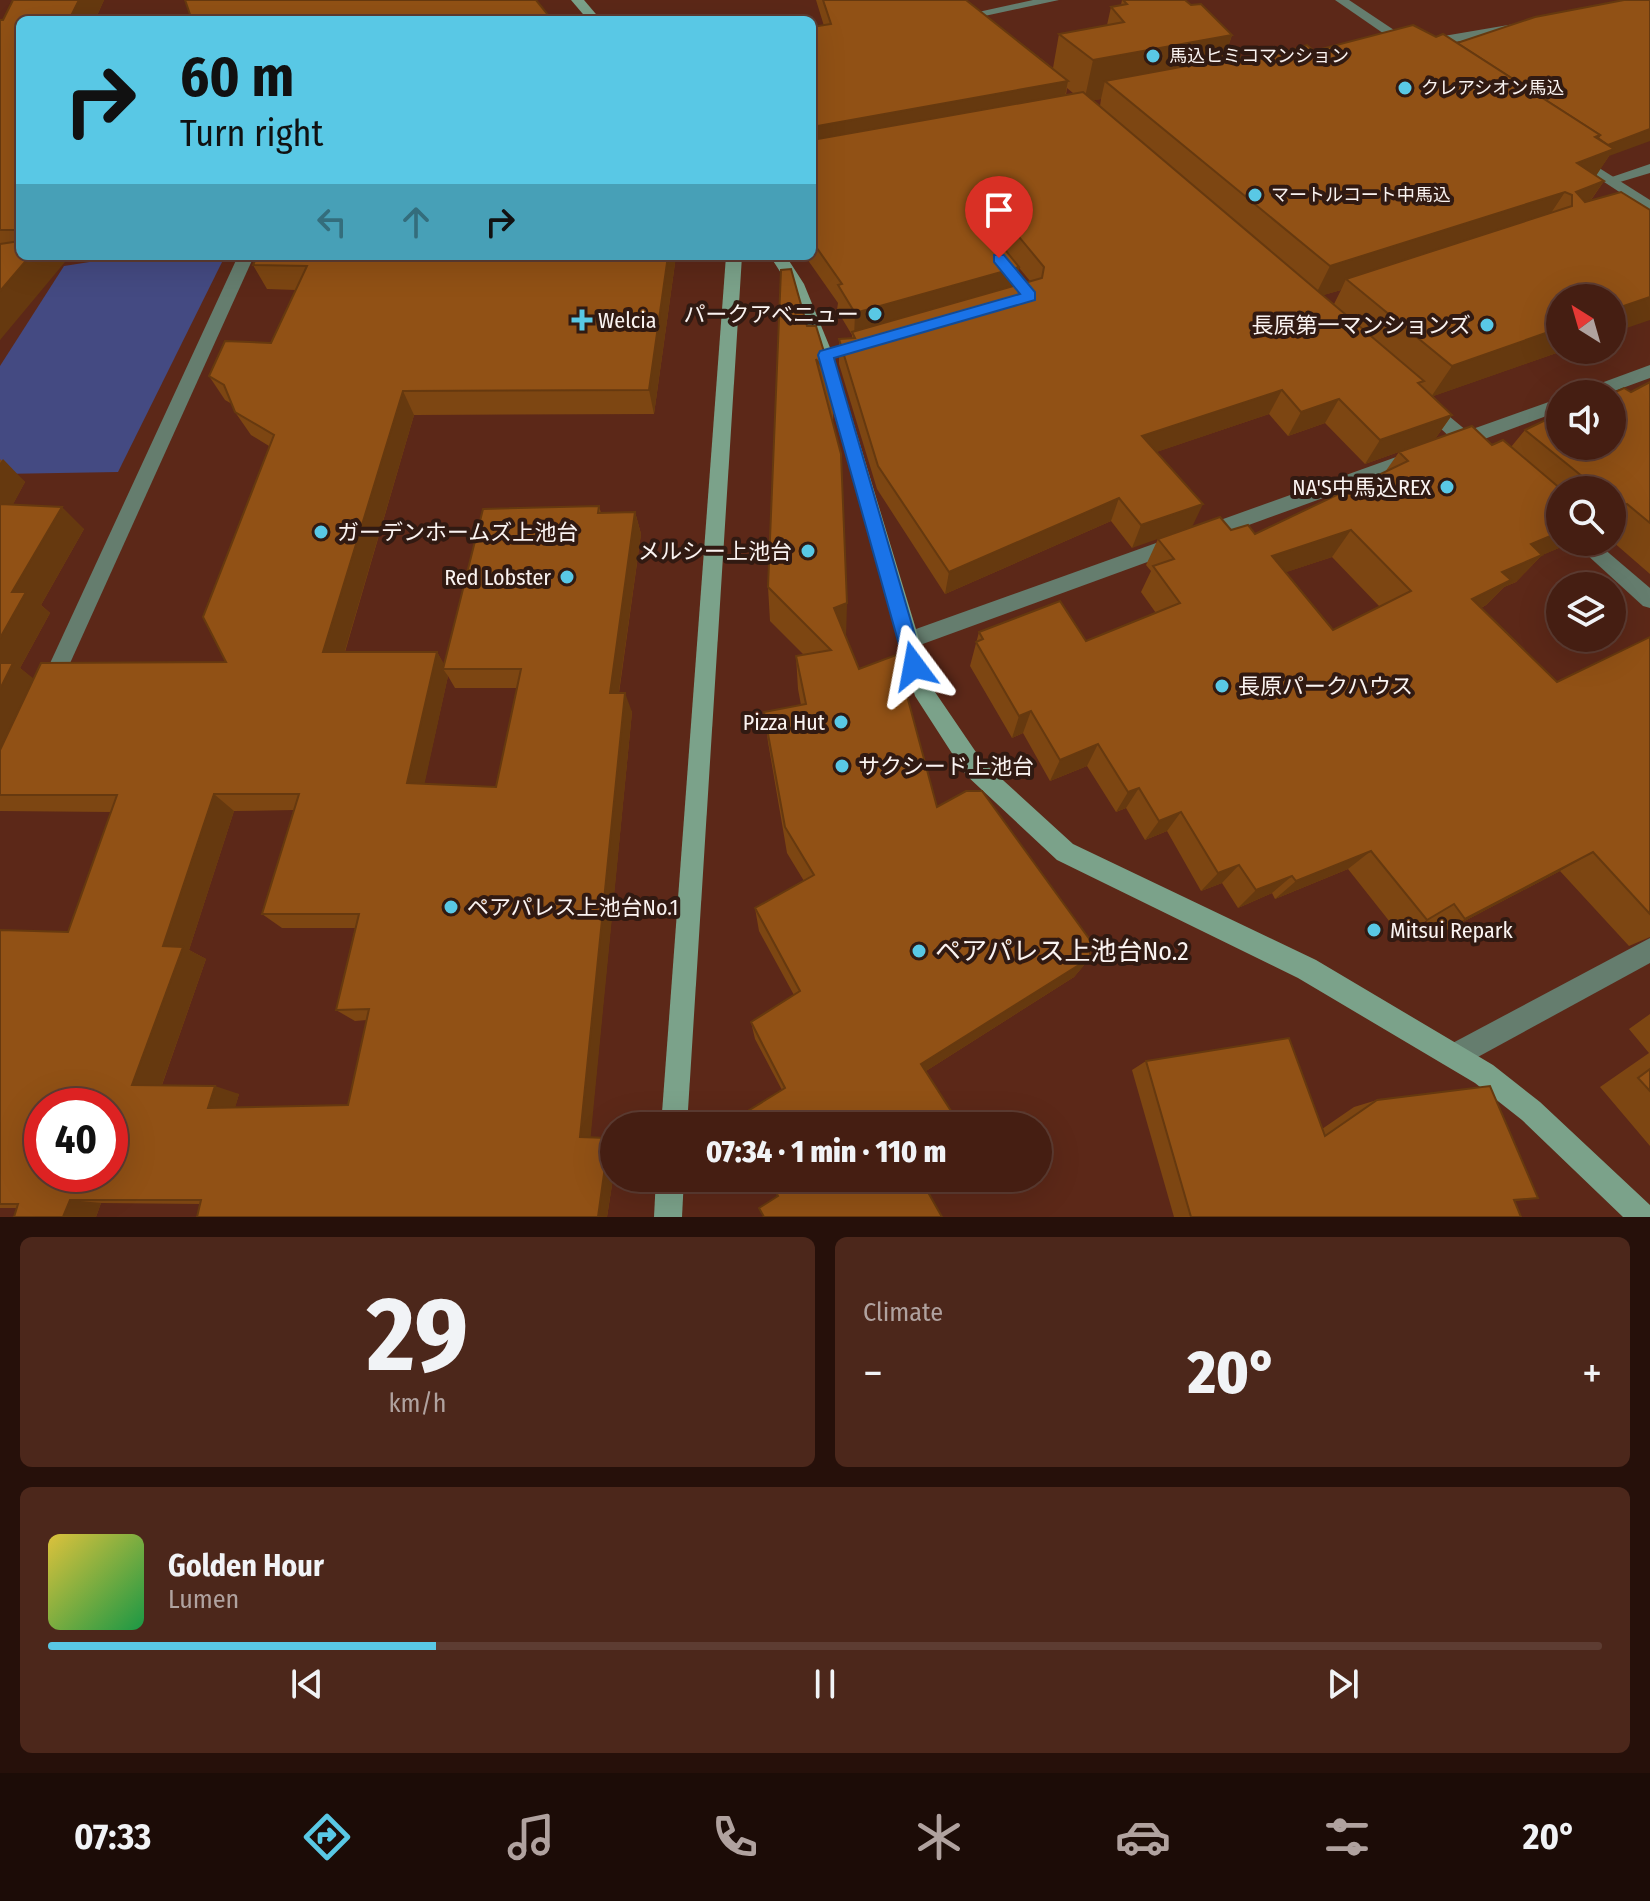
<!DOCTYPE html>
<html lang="en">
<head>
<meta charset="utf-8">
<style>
  body { margin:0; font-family:"Fira Sans Condensed","Noto Sans JP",sans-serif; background:#4c271b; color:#f1f3f6; height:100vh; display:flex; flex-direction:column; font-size:30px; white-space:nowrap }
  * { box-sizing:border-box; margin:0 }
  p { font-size:26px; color:#b0a29f }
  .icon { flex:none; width:44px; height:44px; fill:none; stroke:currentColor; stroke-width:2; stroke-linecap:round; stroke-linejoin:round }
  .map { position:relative; height:1217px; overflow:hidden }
  .details { display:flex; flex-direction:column; gap:20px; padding:20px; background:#26100a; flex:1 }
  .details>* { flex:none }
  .hud { position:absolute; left:16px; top:16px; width:800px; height:244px; border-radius:12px; box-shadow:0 8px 32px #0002,0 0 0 2px #5d3c32; background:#59c8e5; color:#111; overflow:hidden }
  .needle { width:52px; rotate:323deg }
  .fabs { position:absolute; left:1546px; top:284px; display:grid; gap:16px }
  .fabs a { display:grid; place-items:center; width:80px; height:80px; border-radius:50%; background:#451e12; box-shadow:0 8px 32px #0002,0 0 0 2px #5d3c32; font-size:40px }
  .speed { position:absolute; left:24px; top:1088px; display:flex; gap:16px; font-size:40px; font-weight:700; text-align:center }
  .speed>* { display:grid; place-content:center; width:104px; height:104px; border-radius:50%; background:#451e12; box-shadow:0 8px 32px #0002,0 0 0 2px #5d3c32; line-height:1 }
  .speed .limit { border:12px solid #d22; background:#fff; color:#111 }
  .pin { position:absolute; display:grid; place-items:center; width:68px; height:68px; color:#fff; margin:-82px -34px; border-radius:50% 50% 50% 0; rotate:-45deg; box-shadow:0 0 8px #0007 }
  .pin .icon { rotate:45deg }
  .me { position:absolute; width:88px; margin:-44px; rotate:347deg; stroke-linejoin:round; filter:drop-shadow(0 0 6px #0008) }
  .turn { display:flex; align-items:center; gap:28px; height:168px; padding:0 32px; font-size:36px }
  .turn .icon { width:104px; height:104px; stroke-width:2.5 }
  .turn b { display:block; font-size:56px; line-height:68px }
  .lanes { display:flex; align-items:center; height:76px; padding:0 32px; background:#0003; justify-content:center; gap:40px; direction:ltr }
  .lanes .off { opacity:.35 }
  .big { font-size:60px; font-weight:800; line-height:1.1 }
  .details .tile { flex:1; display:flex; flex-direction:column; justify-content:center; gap:12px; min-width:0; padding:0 28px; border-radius:12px; background:#4c271b }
  .details .dial { align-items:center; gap:0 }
  .dial b { font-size:104px; line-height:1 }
  .song { display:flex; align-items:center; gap:24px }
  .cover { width:96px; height:96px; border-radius:12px; background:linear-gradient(135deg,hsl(50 70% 55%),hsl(140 70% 35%)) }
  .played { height:8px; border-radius:4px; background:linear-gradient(90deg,#59c8e5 25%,#5d3c32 25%) }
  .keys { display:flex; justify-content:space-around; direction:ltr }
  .heat { display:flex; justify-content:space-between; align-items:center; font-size:44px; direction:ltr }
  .details .tiles { flex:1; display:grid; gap:20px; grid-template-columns:1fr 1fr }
  .tile:last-child { grid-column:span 2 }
  .trip { position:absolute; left:600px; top:1112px; width:452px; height:80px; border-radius:40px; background:#451e12; box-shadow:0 8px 32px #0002,0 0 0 2px #5d3c32; font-weight:800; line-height:80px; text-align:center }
  .tabs { display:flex; height:128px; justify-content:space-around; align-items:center; background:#1c0c07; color:#b0a29f }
  .tabs .icon { width:56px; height:56px }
  .tabs .selected { color:#59c8e5 }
  .tabs b { font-size:36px; color:#f1f3f6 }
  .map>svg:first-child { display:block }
</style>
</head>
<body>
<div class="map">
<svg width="1650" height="1217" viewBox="0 0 1650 1217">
  <rect width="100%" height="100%" fill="#5c2818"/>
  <!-- green -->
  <path fill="#444a82" d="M128,256h97l-107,216 -118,2v-108l64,-100z"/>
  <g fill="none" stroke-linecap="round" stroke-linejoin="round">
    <!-- lane -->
    <g fill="#657d6e" fill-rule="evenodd">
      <path d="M1650,164v9l-40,12 -7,-5z"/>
      <path d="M1650,938v25l-185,101 -9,4 -9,-4 -4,-9 4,-9z"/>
    </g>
    <!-- street -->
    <g fill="#657d6e" fill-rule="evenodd">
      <path d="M1033,0h26l-93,20 -6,-4z"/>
      <path d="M1335,0h14l69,46 -12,3z"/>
      <path d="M1520,23l5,1v6l-99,17 -6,-4 6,-4z"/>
      <path d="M1577,154l73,46v12l-78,-51v-6z"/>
      <path d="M238,256h16l-197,436 -7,2 -7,-2 -3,-7z"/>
      <path d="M1650,365v13l-44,16h-27l3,-4z"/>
      <path d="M1560,398v13l-81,30 5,7 -9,7 -13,-8 -13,1 -3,-5 5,-5 -34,-31 3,-5h12l35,29z"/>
      <path d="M1413,451l9,7 -3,5 -510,186 -7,-3 -3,-6 3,-6z"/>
      <path d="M1573,542h23l54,46v20l-7,-2z"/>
    </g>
    <!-- secondary -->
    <g fill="#7ba28a" fill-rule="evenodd">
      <path d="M571,0h13l17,20h-13z"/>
      <path d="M726,256h16l-55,870h-26z"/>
      <path d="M770,256h16l18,28 29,71 102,337 47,69 91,83 243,116 177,105 47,37 110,103v12h-27l-101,-97 -47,-37 -177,-105 -241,-118 -91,-85 -51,-79 -98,-341 -29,-71z"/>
      <path d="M656,1178h28l-2,39h-28z"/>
    </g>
  </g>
  <!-- wall -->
  <g fill="#7d4612" fill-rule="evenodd">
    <path d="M13,0h91l-9,20h-75v236l-20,84v-320h3z"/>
    <path d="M816,0h150l87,68 6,-34 48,-9 4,-18 10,-2 1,-5h63l47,35 -8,24 23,4 67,-12 295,105 -13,19 8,6 -13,19 -26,150 -132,46 19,19 -17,24 -70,25 -40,-41 -37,13 -19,-22 -113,38 47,52 -71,44 -21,-27 -166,73 -68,-105 -38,-125v-25h13v-4l-15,-25 1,-7 -33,-47h7v-229l12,-1zM1067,88l6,5 -7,2zM1101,99l-1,7 -7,-6zM1011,258l19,23 -15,4 4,-18zM1341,290l-7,14 -11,-9z"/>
    <path d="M676,256l-22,158 -240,1 -69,237h92l7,13 155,-159 2,7 34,-1 6,22 -22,159 13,19 -42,425 24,35 -7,45h-410l4,-13 -100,-1 -5,14h-82l3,-9h-17v-278l68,2 43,-120 -111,-1v-352l25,23 -12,22 71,25 -43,76 9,8 -30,55 13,11 193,-17 43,-216 -18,-11 -16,-23 -3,-8 -7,-4 -16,-24 62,-33 25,-53 -29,-1 -14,-24zM448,676l7,12h62l-21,99 -72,-3zM294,810l-32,104 20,14h73l-19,82 19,11 12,-1 -19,85 -113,2 4,-13 -77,-9 44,-126 -17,-9 45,-139z"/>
    <path d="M807,326l27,58 -1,39 13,214 13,32 78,138 153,151 -16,19 -148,94 19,54 -163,-35 -27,-51 -4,-17 43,-27 -35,-64 -4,-23 49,-27 -17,-28 -19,-111 -4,-30 37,-7 -3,-16 -2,-33 8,-1 -34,-34 -2,-34z"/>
    <path d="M1650,382v192l-38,-33v-51h-52v52h13l-31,13 -26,27 -12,5 -18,18 -5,3 76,74 93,-45v300l-21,9 -69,-75 -122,64 -12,-14 -25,15 -53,-67 -73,30 -3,-6 -34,15 -16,-25 -21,8 -34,-60 -22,9 -19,-32 -10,4 -29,-46 -37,15 -27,-48 -11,5 -42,-72 9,-34 107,9 70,-28 -15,-21 10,-21 -5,-6 12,-26 73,-9 24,4 130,-62 14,-20 93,-7 19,2 14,-17 106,-38zM1332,557l48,50 -47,23 -47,-58z"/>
    <path d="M1650,1014v132l-50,-59 49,-34 -20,-24z"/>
    <path d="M1146,1061l176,68 32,-22 23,-7 161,98 -24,3 7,16h-347l-42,-147z"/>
  </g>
  <!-- shaded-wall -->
  <g fill="#66390f">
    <path d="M79,0h25l-9,20h-26z"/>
    <path d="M1232,35l-14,42 -113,4 -4,18 -17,3 9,-42z"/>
    <path d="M1068,81l-5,25 -251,47v-26z"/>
    <path d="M1650,129v12l-41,15 -17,26 -27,10 -22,33 -197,54 -5,11 -27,8 16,-32 265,-129 5,-2 7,10z"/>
    <path d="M1604,181l-23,33 -9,-8 4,-14z"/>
    <path d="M986,206l-4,25 -5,-16z"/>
    <path d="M30,256h40l-70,84v-49z"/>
    <path d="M668,256h8l-22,158 -5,-24z"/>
    <path d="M1019,267l-5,25 -160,46 1,-25z"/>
    <path d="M1650,297v23l-38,13v-23z"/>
    <path d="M1560,328v22h5l-134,47 21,-31z"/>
    <path d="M1282,390l-13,24 -136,46 9,-24z"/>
    <path d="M403,391l11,24 -75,256 -16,-19z"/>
    <path d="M1339,399l-14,24 -37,13 13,-24z"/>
    <path d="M1452,415l-17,24 -70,25 15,-24z"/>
    <path d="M3,459l22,23 -23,43 -2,-2v-60z"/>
    <path d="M1119,498l-8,23 -166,73 4,-22z"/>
    <path d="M1203,504l-11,23 -60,21 9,-23z"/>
    <path d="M1627,504l-15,14v-8z"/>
    <path d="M62,507l22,22 -43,76 9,8 -30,55 18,14 -38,83v-127l12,-46z"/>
    <path d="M635,512l6,22 -25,178 -6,-19z"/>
    <path d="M1351,530l-19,27 -76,25 16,-26z"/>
    <path d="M1560,532v10h13l-47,20 16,-7 -26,27 -12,5 -18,18 -37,20 23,-26 59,-55z"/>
    <path d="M847,603l-1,34 -12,-29z"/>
    <path d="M437,652l10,17h-4l5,7 -27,124 -14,-17z"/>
    <path d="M625,693l7,19 -42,431 -10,-6z"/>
    <path d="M1031,711l-8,22 -11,5 7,-22z"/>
    <path d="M1098,744l-11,22 -37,15 10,-21z"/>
    <path d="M1139,788l-13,20 -10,4 12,-20z"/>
    <path d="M214,794l20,17 -45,139 17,9 -47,134 -27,-8 31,-139z"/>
    <path d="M1181,812l-14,19 -22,9 14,-19z"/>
    <path d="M1371,851l-23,18 -73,30 21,-18z"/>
    <path d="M1593,852l-33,19 -122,64 27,-16z"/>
    <path d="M1239,865l-17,18 -21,8 17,-18z"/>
    <path d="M1292,876l-20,17 -34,15 18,-18z"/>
    <path d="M1090,958l-16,19 -159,101 6,-14z"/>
    <path d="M215,1086l24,8 -6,21 -25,-7z"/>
    <path d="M953,1114l-8,11 -10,1z"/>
    <path d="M609,1138l5,3v31l-7,45h-9z"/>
    <path d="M70,1200l31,3 -5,14h-33z"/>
  </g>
  <!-- building -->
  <g fill="#915115" stroke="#66390f" stroke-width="2" fill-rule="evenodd">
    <path d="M13,0h66l-10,20h-49v210h-20v-210h3z"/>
    <path d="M185,0h351l13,16 -12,4h-345z"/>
    <path d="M823,0h143l102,81 -256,46v-100l19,-3z"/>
    <path d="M1123,0h62l6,5 10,-1 31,31 -139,25 -34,-26 65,-12 -13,-15 16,-3z"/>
    <path d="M1624,0h26v129l-42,16 -10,-7 2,-3 -143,-92 78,-26z"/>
    <path d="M1413,25l23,12 7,-3 157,101 -5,2 19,12 -37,14 27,18 -28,11 9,10 36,-10 29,18v87l-38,13v-12h-52v30l-108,38 -106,-87 226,-73v-11l-7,-3 -235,74 -225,-185 135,-25 7,7 60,-18 7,6z"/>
    <path d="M1083,92l341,289 -6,2 34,32 -72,25 -41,-41 -38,13 -19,-22 -140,46 61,68 -62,21 -22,-27 -170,74 -71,-106 -39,-127 16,-1 -3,-6 190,-54 2,-11 -49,-59 -9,-2 -9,9 42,52 -164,46 -17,-28 4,-1 -30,-43v-101z"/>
    <path d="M20,241v15h10l-30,35v-47z"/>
    <path d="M257,256h411l-19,134 -246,1 -80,261h114l-30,131 89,4 25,-118h-78l40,-160 116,-3 -1,7 37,-1 -25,181h15l-45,444 29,1 -11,79h-401l4,-17h-131l-7,17h-49l4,-13h-18v-274l68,2 49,-137h-117v-45l41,-87 185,-1 -23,-45 71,-182 -39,-23 -11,-27 -15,-9 16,-35 46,2 36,-77 -54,-1zM214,794h85l-37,120h97l-23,96 33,-1 -21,96 -140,3 7,-22 -83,-1 51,-138 -20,-1zM42,1106h68v68h-68z"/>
    <path d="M791,269l16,57h9l18,58 -18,-25 25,95 6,149 -13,5 25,61 37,-14 41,152 29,-16h16l108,149v18l-169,106 32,50 -18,12h-192l-5,-9 47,-29 -34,-66 49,-31 -45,-83 59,-33 -29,-48 -21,-115 42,-8 -10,-48 35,-6 -63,-63 13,-317z"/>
    <path d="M1650,382v141l-23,-19 -15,6v-20h-24v-9l-63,-51 35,-17v33h52l-1,-52 13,-6 7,4z"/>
    <path d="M1472,426l20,19 11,-5 59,50h-2v42l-29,12 11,11 -40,17 9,8 -39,19 85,83 93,-45v277l-57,-62 -128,67 -11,-15 -27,16 -56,-69 -75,30 -4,-5 -36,14 -17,-25 -21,8 -37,-61 -22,9 -20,-33 -11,4 -30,-48 -38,16 -29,-49 -12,5 -43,-74 7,-3 -4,-7 81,-31 26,40 94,-38 -27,-37 21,-7 -16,-20 62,-22 11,13 17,-5 7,9 153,-73 -9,-9zM1351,530l60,61 -78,39 -61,-74z"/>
    <path d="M0,504l62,3 -50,85h14l-26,46z"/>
    <path d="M0,663h13l-13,26z"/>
    <path d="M1289,1038l36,98 52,-36 113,-14 48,112 -24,2 7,17h-330l-45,-156z"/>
    <path d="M1650,1069v22l-12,-13z"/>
    <path d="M769,1178h151l22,39h-178l-5,-9 19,-12z"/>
  </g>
  <!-- route -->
  <path fill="#1a73e8" stroke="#114b97" stroke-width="2" d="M994,255h10l31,37v8l-201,58 90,308 -10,8 -9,-8 -87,-311 2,-4 200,-57 -26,-32z"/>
  <!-- markers -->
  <g fill="#59c8e5" stroke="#311a12" stroke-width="3">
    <circle cx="1153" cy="56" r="8"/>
    <circle cx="1405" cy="88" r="8"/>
    <circle cx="1255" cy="195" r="8"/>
    <circle cx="875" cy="314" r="8"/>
    <path d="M578 308h8v8h8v8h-8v8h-8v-8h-8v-8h8z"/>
    <circle cx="1487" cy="325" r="8"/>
    <circle cx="1447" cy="487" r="8"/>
    <circle cx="321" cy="532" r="8"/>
    <circle cx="808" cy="551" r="8"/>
    <circle cx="567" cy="577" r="8"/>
    <circle cx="1222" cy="686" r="8"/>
    <circle cx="841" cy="722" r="8"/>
    <circle cx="842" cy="766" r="8"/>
    <circle cx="451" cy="907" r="8"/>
    <circle cx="1374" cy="930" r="8"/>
    <circle cx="919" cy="951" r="8"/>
  </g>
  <g text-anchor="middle" stroke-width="8" stroke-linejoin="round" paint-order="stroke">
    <!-- far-poi labels -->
    <g font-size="18" fill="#faf3f1" stroke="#311a12" text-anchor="start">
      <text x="1169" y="62">馬込ヒミコマンション</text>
      <text x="1421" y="94">クレアシオン馬込</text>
      <text x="1271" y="201">マートルコート中馬込</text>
    </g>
    <!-- poi labels -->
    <g font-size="22" fill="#faf3f1" stroke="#311a12" text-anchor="end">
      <text x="859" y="322">パークアベニュー</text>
      <text x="598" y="328" text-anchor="start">Welcia</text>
      <text x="1471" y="333">長原第一マンションズ</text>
      <text x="1431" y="495">NA'S中馬込REX</text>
      <text x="337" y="540" text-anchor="start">ガーデンホームズ上池台</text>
      <text x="792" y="559">メルシー上池台</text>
      <text x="551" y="585">Red Lobster</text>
      <text x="1238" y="694" text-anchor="start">長原パークハウス</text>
      <text x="825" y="730">Pizza Hut</text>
      <text x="858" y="774" text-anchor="start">サクシード上池台</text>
      <text x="467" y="915" text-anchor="start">ペアパレス上池台No.1</text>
      <text x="1390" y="938" text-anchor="start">Mitsui Repark</text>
    </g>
    <!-- near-poi labels -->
    <g font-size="26" fill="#faf3f1" stroke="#311a12" text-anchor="start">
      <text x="935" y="960">ペアパレス上池台No.2</text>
    </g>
  </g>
</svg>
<div class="fabs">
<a><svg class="needle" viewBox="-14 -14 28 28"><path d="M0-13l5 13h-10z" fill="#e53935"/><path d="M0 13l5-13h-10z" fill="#b0a29f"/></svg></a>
<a><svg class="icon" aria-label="sound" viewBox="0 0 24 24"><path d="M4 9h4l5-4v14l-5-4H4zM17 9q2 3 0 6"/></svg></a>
<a><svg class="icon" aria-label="search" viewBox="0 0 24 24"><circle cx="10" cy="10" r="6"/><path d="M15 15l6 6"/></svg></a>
<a><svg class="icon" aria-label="layers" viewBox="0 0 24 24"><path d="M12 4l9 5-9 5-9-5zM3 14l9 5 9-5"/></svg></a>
</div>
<div class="speed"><div class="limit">40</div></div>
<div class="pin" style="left:999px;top:258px;background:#d93025"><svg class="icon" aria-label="arrive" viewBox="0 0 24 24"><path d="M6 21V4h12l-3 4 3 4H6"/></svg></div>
<svg class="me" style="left:914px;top:666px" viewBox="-20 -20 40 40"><path d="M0-17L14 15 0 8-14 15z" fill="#1a73e8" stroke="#fff" stroke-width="4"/></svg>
<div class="trip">07:34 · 1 min · 110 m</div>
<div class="hud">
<div class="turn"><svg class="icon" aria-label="right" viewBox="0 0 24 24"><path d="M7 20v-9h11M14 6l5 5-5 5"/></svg><div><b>60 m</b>Turn right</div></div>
<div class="lanes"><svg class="icon off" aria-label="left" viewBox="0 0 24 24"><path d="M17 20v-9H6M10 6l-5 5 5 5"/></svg><svg class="icon off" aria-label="ahead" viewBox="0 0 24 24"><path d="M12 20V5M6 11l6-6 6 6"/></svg><svg class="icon" aria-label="right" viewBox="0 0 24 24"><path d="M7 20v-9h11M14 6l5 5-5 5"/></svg></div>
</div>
</div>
<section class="details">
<div class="tiles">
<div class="tile dial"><b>29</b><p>km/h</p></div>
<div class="tile"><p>Climate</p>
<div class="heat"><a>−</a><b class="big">20°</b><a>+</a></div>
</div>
<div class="tile">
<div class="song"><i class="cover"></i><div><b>Golden Hour</b><p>Lumen</p></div></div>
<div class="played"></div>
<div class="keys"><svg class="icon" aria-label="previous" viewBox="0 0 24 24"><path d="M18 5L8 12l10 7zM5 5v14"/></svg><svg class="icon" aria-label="pause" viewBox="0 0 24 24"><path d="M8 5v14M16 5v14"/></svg><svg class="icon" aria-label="next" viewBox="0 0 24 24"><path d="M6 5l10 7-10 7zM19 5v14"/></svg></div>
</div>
</div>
</section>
<nav class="tabs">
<b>07:33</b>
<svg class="icon selected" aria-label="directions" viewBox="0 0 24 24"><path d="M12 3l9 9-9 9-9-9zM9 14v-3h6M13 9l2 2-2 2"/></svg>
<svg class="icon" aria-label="music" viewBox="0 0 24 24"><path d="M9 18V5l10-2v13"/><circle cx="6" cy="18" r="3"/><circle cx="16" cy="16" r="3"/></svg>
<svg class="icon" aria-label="phone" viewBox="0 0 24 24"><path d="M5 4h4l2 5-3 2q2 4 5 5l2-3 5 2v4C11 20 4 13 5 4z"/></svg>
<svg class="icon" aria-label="climate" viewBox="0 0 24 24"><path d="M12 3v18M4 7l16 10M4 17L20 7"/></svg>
<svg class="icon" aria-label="car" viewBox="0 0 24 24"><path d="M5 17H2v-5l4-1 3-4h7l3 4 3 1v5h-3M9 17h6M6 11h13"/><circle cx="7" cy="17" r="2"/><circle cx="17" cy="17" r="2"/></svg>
<svg class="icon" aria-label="filters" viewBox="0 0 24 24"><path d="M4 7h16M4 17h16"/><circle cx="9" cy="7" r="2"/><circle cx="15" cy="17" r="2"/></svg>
<b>20°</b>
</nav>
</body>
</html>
